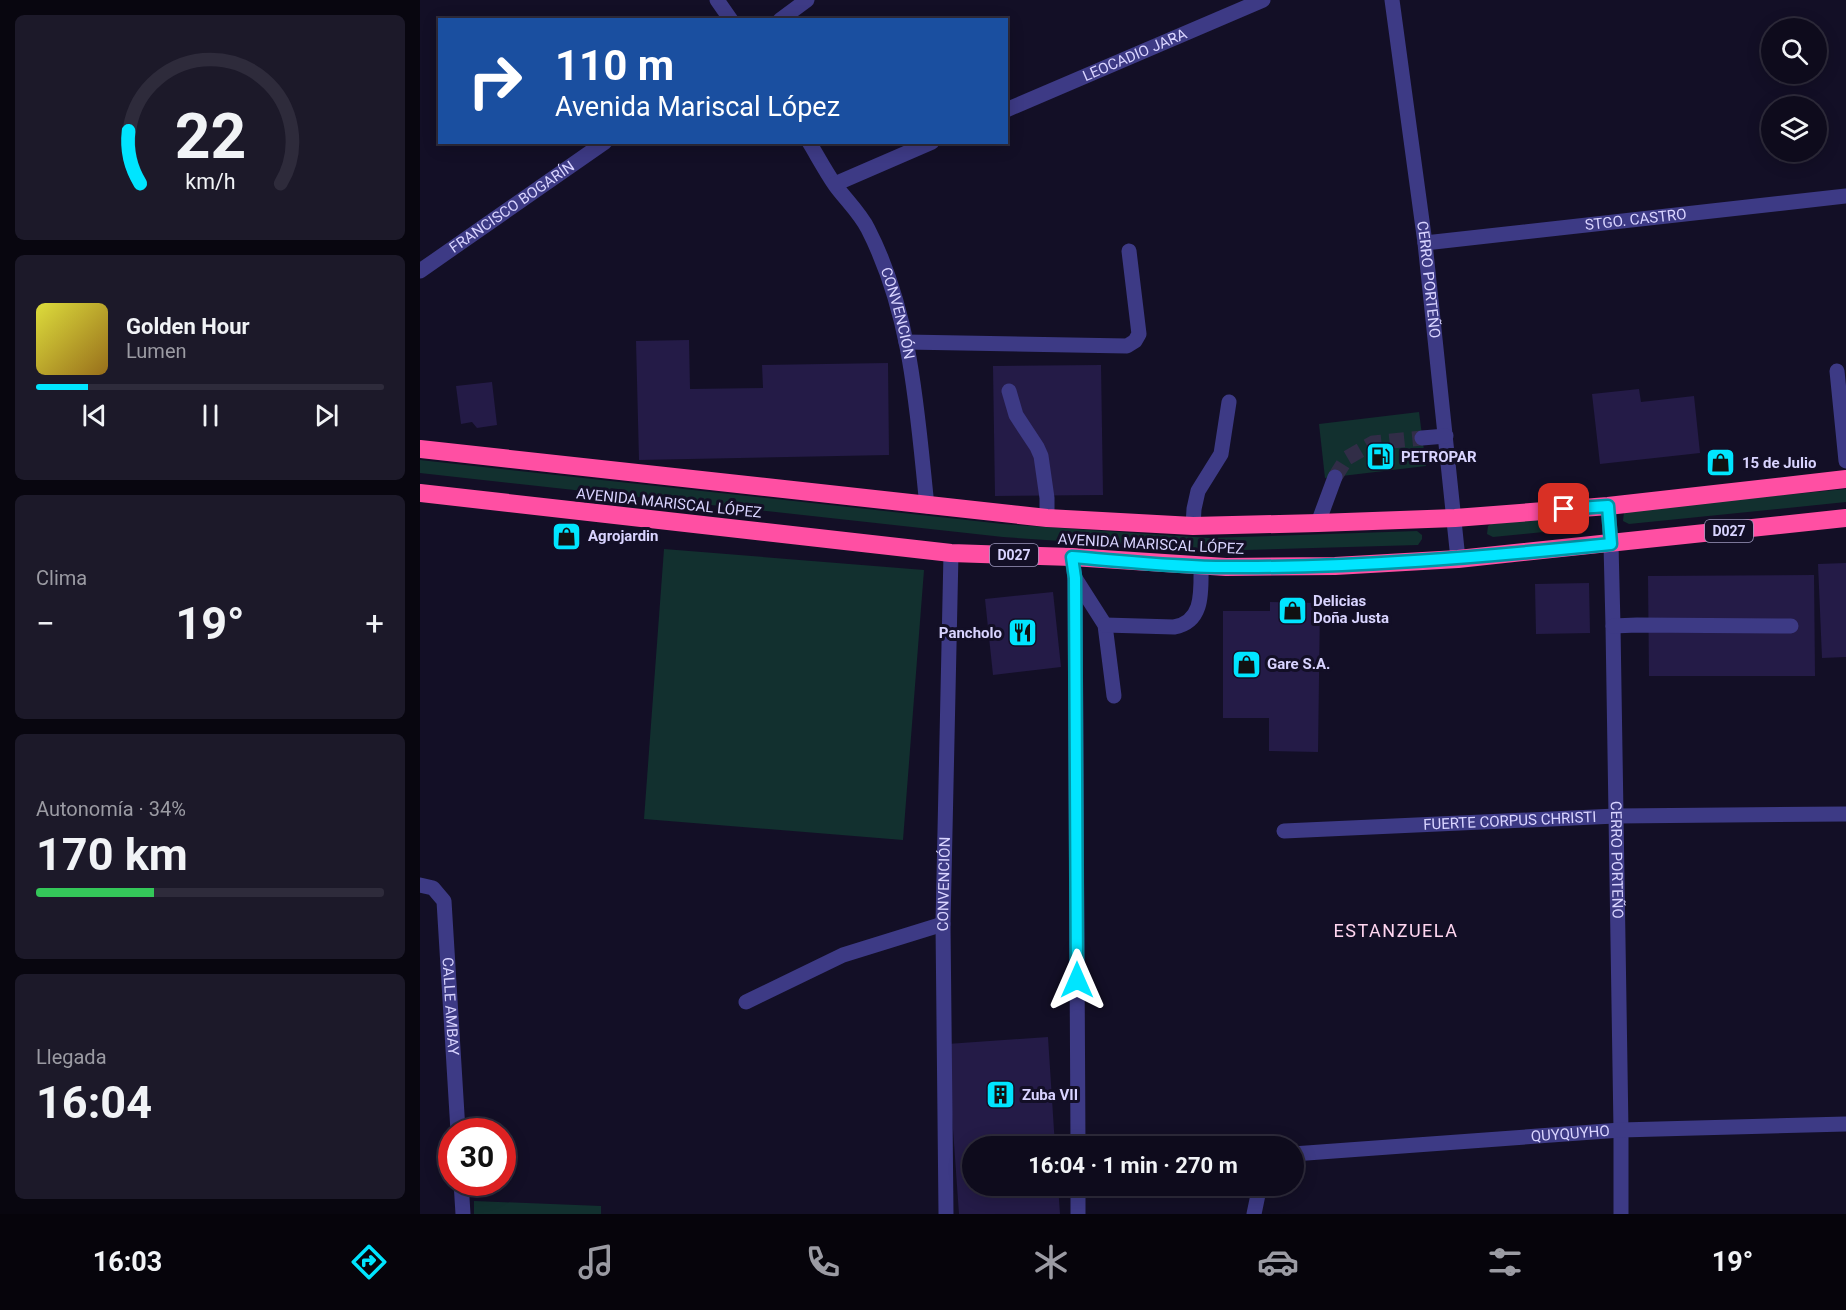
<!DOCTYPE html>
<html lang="es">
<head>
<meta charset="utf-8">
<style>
  body { margin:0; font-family:Roboto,sans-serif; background:#1c1929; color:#f1f3f6; height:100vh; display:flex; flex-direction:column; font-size:22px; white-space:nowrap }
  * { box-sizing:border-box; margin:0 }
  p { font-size:20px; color:#9b9ba3 }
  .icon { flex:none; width:33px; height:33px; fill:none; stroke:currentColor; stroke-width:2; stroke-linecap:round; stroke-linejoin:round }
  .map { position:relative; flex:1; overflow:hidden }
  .drawer { display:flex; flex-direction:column; gap:15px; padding:15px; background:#08060f; width:420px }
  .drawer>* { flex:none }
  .banner { position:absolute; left:18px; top:18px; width:570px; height:126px; border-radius:0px; box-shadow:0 3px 15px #0003,0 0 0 2px #2e2b3b; background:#1a4fa0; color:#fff; overflow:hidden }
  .tools { position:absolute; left:1341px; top:18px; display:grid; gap:12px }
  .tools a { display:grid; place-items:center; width:66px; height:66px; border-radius:50%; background:#0e0b1c; box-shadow:0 3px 15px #0003,0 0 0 2px #2e2b3b; font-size:30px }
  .speed { position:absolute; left:18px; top:1118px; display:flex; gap:12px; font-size:30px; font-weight:700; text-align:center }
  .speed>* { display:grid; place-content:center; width:78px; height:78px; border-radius:50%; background:#0e0b1c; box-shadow:0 3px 15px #0003,0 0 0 2px #2e2b3b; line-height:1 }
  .speed .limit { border:9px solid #d22; background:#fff; color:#111 }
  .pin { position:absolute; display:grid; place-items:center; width:51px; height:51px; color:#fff; margin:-26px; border-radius:12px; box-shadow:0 3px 9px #0006 }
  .me { position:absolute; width:66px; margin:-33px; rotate:0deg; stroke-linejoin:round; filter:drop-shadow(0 0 4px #0008) }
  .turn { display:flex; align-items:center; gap:21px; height:126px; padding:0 18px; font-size:27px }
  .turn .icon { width:78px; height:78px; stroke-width:2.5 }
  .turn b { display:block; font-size:42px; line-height:51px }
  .big { font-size:45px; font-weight:700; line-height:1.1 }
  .drawer .tile { flex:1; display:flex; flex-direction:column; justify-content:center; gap:9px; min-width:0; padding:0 21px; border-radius:9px; background:#1c1929 }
  .drawer .dial { align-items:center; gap:0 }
  .dial svg { height:156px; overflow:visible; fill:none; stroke:#2e2b3b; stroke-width:7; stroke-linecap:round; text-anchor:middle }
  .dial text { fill:#f1f3f6; stroke:none }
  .song { display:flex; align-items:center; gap:18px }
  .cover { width:72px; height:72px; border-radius:9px; background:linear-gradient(135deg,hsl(60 70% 55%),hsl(40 70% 35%)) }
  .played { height:6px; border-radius:3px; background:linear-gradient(90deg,#00e5ff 15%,#2e2b3b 15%) }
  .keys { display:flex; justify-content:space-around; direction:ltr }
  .heat { display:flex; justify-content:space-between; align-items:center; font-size:33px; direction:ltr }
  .charge { height:9px; border-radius:4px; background:linear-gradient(90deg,#34c759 34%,#2e2b3b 0) }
  .trip { position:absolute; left:542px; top:1136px; width:342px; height:60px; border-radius:30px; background:#0e0b1c; box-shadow:0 3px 15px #0003,0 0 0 2px #2e2b3b; font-weight:700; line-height:60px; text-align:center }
  .tab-bar { display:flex; height:96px; justify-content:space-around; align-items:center; background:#06040b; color:#9b9ba3 }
  .tab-bar .icon { width:42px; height:42px }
  .tab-bar .on { color:#00e5ff }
  .tab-bar b { font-size:27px; color:#f1f3f6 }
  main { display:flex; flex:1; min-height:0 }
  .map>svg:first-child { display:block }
</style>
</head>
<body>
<main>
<section class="drawer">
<div class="tile dial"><svg viewBox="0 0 100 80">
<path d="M14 69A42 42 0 1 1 86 69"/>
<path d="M14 69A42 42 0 0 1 8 42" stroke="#00e5ff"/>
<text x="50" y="56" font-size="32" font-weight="700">22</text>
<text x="50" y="72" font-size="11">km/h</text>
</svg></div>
<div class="tile">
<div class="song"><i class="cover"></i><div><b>Golden Hour</b><p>Lumen</p></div></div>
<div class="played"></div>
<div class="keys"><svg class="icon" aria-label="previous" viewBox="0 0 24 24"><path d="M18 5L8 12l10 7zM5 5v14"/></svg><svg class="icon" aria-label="pause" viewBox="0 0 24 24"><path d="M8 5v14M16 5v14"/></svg><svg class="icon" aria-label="next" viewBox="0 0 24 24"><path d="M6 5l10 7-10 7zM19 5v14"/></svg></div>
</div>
<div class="tile"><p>Clima</p>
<div class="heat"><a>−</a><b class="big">19°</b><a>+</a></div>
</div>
<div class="tile"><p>Autonomía · 34%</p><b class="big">170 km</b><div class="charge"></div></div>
<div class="tile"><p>Llegada</p><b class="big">16:04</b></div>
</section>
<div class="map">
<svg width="1426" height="1214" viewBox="0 0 1426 1214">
  <rect width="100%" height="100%" fill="#130f26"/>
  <!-- grass -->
  <g fill="#12302f">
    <path d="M999,412l7,54 -101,12 -6,-54z"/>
    <path d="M0,460l583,64 206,14 208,-7 5,4v4l-4,6 -209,6 -206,-14 -583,-64z"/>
    <path d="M1426,489v13l-217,22 -6,-3 1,-9 4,-2z"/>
    <path d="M1152,516l5,4v4l-4,5 -80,8 -6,-3 1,-8 3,-2z"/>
    <path d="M244,549l260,21 -21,270 -259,-21z"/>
    <path d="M54,1201l127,5v8h-127z"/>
  </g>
  <!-- building -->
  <g fill="#241b47">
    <path d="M269,340l1,49 73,-1 -1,-23 126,-2 1,92 -250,5 -3,-119z"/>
    <path d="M681,365l2,130 -108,1 -2,-130z"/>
    <path d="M72,382l5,43 -20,3 -5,-6 -11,2 -5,-38z"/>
    <path d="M1219,389l2,13 53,-6 6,57 -100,11 -8,-70z"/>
    <path d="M1426,563v94l-24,1 -4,-94z"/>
    <path d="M1394,575l1,101h-166l-1,-100z"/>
    <path d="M1169,583l1,50 -54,1 -1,-50z"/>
    <path d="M633,592l8,75 -68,8 -8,-76z"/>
    <path d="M850,602l50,1 -2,149 -49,-1v-33h-46v-107h47z"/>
    <path d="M628,1037l7,109h-83v39h86l2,29h-101l-12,-170z"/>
  </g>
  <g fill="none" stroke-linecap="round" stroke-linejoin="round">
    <!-- minor-tunnel -->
    <path stroke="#312d47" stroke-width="15" stroke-dasharray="15 8" stroke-linecap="butt" d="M915,477l12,-19 26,-15 49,-5"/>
    <!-- minor -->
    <g stroke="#3d3a85" stroke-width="15">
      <path d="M297,0l14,20"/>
      <path id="s1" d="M972,0l33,243 33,316"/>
      <path d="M360,20l27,-20"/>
      <path id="s2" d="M586,110l257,-110"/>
      <path id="s3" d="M389,142c9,15 17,30 26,43 11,15 25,28 33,44 44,86 49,183 59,277"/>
      <path d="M415,184l97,-42"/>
      <path id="s4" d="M1005,243l421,-47"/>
      <path id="s5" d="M0,271l185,-129"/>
      <path d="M486,342l221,4 8,-5 4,-7 -10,-83"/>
      <path d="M1417,371l9,90"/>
      <path d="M589,391l7,24 21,32 4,9 6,42v20"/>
      <path d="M1002,438l24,-2"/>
      <path id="s6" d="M1188,506l3,38 2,82 8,504v84"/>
      <path d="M898,523l17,-46"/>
      <path d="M773,526l1,-17 4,-18 23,-37 8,-52"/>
      <path d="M652,557l3,21 3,568"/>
      <path d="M655,578l30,47 9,71"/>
      <path d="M685,625l69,2c30,-5 27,-36 27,-60"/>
      <path d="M1193,626l24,-1 154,1"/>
      <path id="s7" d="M864,831l332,-15 230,-2"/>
      <path id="s8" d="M0,885l13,3 11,13 14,230"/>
      <path d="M326,1002l97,-47 100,-31"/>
      <path id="s9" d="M873,1154l328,-24 225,-6"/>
      <path d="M41,1182l2,32"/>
      <path d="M658,1185v29"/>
      <path id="s10" d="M526,1214l-3,-290 8,-371"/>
      <path d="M834,1214l6,-29"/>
    </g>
    <!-- highway -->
    <g stroke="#ff4fa3" stroke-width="18">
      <path d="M0,449l627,69 146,8 125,-3 137,-5 153,-12 238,-27"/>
      <path d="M0,493l531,60 121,4 154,10 109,-1 123,-7 388,-41"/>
    </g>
  </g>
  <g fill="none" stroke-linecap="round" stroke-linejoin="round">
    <defs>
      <path id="route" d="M657,980l-2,-402 -3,-21c51,4 103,10 154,10 129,1 257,-10 385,-23l-3,-38 -44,3"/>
    </defs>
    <!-- route casing -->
    <use href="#route" stroke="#0095a6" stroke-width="15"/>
    <!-- route -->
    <use href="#route" stroke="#00e5ff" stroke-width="10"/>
  </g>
  <!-- icons -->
  <defs>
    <symbol id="fuel-square" viewBox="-11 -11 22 22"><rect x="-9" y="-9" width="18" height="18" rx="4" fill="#00e5ff" stroke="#130f26"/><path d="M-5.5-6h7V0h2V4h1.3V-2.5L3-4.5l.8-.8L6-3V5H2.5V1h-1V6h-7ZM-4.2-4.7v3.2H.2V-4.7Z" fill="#111"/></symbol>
    <symbol id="shop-square" viewBox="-11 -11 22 22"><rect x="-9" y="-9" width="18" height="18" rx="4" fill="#00e5ff" stroke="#130f26"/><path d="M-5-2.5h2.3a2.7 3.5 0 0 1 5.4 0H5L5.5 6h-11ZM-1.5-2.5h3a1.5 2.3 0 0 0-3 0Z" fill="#111"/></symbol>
    <symbol id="restaurant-square" viewBox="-11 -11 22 22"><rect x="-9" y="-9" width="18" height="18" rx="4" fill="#00e5ff" stroke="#130f26"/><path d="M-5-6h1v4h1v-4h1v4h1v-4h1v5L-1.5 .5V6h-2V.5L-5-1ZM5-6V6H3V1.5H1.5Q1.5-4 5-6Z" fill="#111"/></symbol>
    <symbol id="building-square" viewBox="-11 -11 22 22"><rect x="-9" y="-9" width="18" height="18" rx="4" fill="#00e5ff" stroke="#130f26"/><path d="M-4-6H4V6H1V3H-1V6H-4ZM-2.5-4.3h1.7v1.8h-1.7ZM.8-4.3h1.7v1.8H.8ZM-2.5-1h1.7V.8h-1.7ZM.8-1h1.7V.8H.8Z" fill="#111"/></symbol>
  </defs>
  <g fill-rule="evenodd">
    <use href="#fuel-square" x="944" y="440" width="33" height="33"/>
    <use href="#shop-square" x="1284" y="446" width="33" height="33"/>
    <use href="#shop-square" x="130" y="520" width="33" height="33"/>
    <use href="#shop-square" x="856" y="594" width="33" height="33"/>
    <use href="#restaurant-square" x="586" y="616" width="33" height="33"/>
    <use href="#shop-square" x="810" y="648" width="33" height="33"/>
    <use href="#building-square" x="564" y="1078" width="33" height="33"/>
  </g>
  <g text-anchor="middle" stroke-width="6" stroke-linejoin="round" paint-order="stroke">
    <!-- shield labels -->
    <g fill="#130f26" stroke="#9e99be" stroke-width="1.5">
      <rect x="1285" y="520" width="48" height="22" rx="4.5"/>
      <rect x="570" y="544" width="48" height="22" rx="4.5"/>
    </g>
    <g font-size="14" font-weight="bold" fill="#d9d4ff">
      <text x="1309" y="536">D027</text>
      <text x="594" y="560">D027</text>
    </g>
    <!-- street labels -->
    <g font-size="15" fill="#d9d4ff" stroke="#130f26">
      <text dy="5" stroke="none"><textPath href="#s2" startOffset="140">LEOCADIO JARA</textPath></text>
      <text dy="5" stroke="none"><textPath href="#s5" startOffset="112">FRANCISCO BOGARÍN</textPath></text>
      <text dy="5" stroke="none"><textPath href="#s4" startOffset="212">STGO. CASTRO</textPath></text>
      <text dy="5" stroke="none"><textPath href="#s1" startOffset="282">CERRO PORTEÑO</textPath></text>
      <text dy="5" stroke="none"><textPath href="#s3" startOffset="195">CONVENCIÓN</textPath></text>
      <text transform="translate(249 503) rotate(6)" y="5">AVENIDA MARISCAL LÓPEZ</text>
      <text transform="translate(731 544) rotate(3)" y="5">AVENIDA MARISCAL LÓPEZ</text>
      <text dy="5" stroke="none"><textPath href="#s7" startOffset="226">FUERTE CORPUS CHRISTI</textPath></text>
      <text dy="5" stroke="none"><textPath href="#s6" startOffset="354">CERRO PORTEÑO</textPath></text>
      <text dy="5" stroke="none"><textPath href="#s10" startOffset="330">CONVENCIÓN</textPath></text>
      <text dy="5" stroke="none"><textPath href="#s8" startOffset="136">CALLE AMBAY</textPath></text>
      <text dy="5" stroke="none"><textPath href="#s9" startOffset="278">QUYQUYHO</textPath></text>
    </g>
    <!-- poi labels -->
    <g font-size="15" font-weight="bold" fill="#d9d4ff" stroke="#130f26" text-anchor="start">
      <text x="981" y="462">PETROPAR</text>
      <text x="1322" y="468">15 de Julio</text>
      <text x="168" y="541">Agrojardin</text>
      <text x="893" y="606">Delicias<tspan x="893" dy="17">Doña Justa</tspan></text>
      <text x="582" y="638" text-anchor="end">Pancholo</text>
      <text x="847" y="669">Gare S.A.</text>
      <text x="602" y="1100">Zuba VII</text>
    </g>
    <!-- quarter labels -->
    <g font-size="18" letter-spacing="1.5" fill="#ffd6f0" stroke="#130f26">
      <text x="976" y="937">ESTANZUELA</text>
    </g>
  </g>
</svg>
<div class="tools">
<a><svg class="icon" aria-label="search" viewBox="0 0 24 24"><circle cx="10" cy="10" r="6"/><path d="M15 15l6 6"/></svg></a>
<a><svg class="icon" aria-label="layers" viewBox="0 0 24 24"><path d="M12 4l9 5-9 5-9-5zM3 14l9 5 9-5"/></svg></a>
</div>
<div class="speed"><div class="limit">30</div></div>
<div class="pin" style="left:1144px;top:509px;background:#d93025"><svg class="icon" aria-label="arrive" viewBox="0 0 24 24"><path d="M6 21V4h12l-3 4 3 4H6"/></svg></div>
<svg class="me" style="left:657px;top:980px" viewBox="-20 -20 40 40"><path d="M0-17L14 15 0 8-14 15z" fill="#00e5ff" stroke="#fff" stroke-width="4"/></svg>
<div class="trip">16:04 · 1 min · 270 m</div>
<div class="banner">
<div class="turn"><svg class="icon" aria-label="right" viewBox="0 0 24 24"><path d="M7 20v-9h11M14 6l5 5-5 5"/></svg><div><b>110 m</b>Avenida Mariscal López</div></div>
</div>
</div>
</main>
<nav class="tab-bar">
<b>16:03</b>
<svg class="icon on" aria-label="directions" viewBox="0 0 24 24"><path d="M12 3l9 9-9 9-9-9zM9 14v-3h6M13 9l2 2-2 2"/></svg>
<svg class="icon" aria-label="music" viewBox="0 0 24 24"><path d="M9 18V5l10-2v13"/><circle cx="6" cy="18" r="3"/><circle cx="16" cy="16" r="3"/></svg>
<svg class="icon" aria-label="phone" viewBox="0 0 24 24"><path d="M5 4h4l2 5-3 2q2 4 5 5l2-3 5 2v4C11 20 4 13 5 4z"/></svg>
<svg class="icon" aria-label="climate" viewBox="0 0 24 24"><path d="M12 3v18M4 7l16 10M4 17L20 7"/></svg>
<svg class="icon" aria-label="car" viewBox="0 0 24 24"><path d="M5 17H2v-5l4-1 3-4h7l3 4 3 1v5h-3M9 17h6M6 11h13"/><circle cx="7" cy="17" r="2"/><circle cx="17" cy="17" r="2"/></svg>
<svg class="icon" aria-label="filters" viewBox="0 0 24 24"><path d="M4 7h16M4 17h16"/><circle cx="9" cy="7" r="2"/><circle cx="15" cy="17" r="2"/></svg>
<b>19°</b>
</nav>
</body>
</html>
